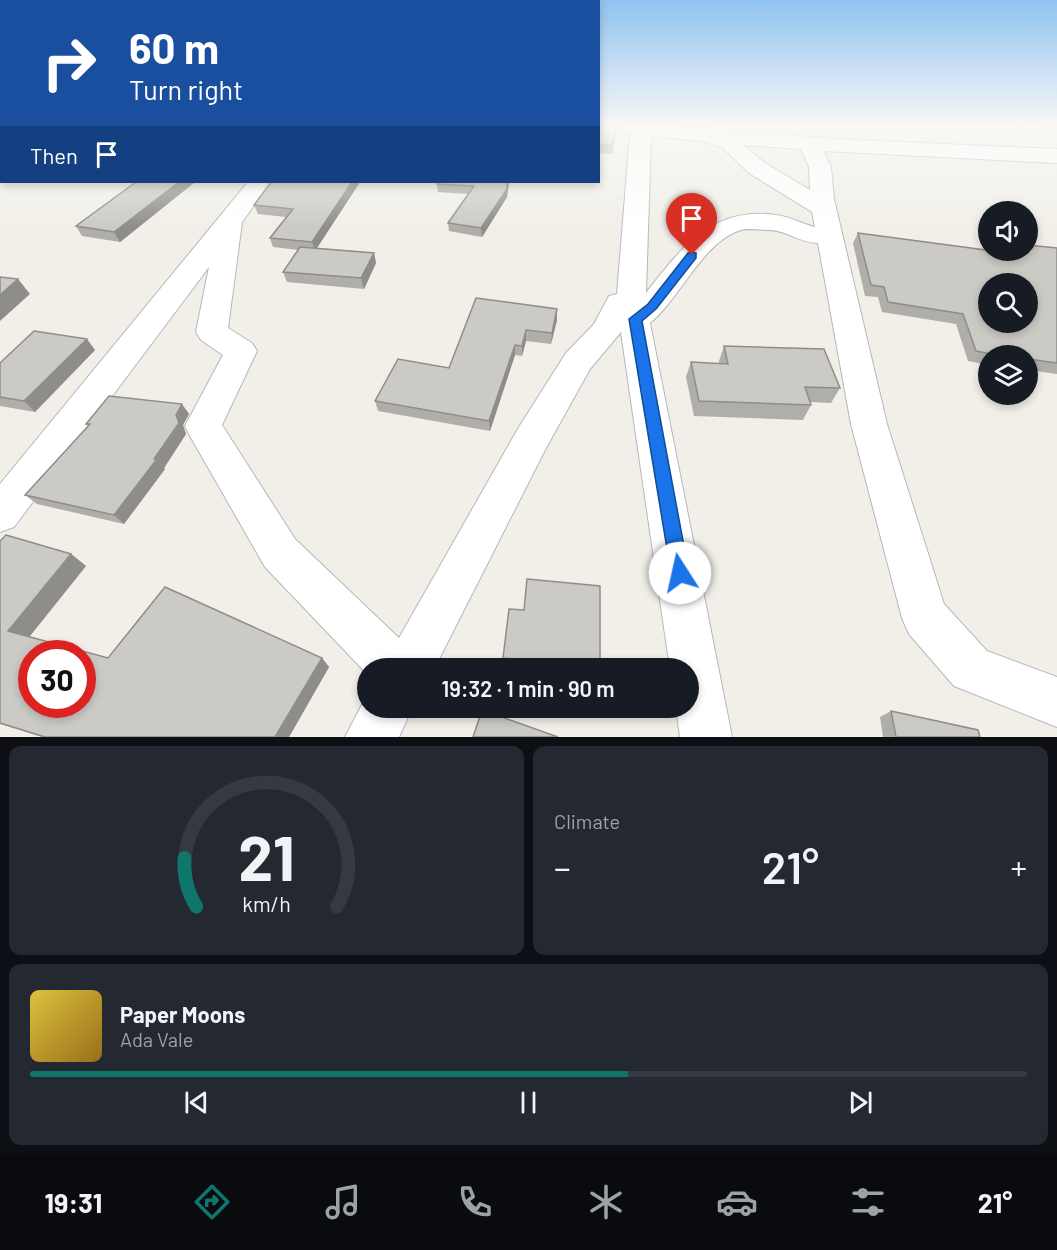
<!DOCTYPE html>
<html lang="en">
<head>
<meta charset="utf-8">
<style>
  body { margin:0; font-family:Barlow,sans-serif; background:#242831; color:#f1f3f6; height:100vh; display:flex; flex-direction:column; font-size:22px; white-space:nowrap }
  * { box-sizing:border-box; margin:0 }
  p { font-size:20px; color:#9ea1a6 }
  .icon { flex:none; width:33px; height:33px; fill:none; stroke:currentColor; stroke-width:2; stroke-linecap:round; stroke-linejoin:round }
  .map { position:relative; height:737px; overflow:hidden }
  .sheet { display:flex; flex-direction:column; gap:9px; padding:9px; background:#0d0f14; flex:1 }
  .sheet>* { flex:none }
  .top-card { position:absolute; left:0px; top:0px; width:600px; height:183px; box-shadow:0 3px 9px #0003; background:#1a4fa0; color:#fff; overflow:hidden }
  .tools { position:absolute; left:978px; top:201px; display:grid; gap:12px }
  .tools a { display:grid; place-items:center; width:60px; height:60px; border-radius:50%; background:#171b24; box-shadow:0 3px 9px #0003; font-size:30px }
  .speed { position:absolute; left:18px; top:640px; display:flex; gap:12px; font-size:30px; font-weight:700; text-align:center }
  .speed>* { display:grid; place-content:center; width:78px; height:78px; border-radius:50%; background:#171b24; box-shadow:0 3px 9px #0003; line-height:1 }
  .speed .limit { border:9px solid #d22; background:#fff; color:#111 }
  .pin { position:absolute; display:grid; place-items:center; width:51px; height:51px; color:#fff; margin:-62px -26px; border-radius:50% 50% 50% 0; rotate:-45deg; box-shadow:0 0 6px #0007 }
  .pin .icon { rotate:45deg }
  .me { position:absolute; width:66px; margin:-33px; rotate:350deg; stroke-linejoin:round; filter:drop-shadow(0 0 4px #0008) }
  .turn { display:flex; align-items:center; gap:21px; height:126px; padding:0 30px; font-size:27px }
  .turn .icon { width:78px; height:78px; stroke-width:2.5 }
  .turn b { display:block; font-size:42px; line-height:51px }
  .then { display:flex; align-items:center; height:57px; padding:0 30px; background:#0003; gap:12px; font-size:22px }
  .big { font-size:45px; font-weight:600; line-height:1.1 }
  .sheet .widget { flex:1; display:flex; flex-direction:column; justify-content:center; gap:9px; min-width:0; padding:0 21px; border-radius:12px; background:#242831 }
  .sheet .dial { align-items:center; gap:0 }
  .dial svg { height:156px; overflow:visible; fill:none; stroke:#363941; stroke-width:7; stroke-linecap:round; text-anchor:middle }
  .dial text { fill:#f1f3f6; stroke:none }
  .song { display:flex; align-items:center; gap:18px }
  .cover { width:72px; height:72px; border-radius:9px; background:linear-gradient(135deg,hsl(50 70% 55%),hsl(40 70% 35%)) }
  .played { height:6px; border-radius:3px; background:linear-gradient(90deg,#0f766e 60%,#363941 60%) }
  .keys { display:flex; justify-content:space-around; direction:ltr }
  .heat { display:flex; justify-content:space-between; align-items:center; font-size:33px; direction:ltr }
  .sheet .tiles { flex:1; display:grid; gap:9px; grid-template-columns:1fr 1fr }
  .widget:last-child { grid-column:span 2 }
  .trip { position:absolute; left:357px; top:658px; width:342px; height:60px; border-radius:30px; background:#171b24; box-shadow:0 3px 9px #0003; font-weight:600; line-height:60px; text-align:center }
  .menu { display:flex; height:96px; justify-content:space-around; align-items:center; background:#090b0e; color:#9ea1a6 }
  .menu .icon { width:42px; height:42px }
  .menu .current { color:#0f766e }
  .menu b { font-size:27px; color:#f1f3f6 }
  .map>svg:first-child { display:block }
</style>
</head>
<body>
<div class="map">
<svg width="1057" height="737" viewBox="0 0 1057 737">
  <rect width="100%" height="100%" fill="#f1efe8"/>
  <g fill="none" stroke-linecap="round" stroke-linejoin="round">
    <defs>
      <g id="minor">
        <path d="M598,125h69l166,14 224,10v14l-234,-12 8,16 3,32 53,225 57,180 43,47 70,26v50l-103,-41 -45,-52 -7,-16 -51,-194 -33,-181c-18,0 -32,-13 -49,-13 -9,0 -20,-2 -28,0 -38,11 -61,69 -91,93l82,414h-52l-4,-29h12v-39h-18l-49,-337 -31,37 -44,79 -112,221h-66v6l-103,-108 -75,-131 -5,-10 38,-71 -22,-15 -5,-8 13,-65 -195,260 -14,5v-48l248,-302h23l-29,40 -14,106 24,15 5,8 -35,74 73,114 104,99 120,-211 47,-74 28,-29 15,-28 8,-2 13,-160 -32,-4zM651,136l51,5 21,7 26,25 63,39 3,15c-13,-3 -26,-11 -39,-12 -64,-9 -95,33 -130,78zM743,145l58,4 8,18 1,23 -45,-27z"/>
        <path d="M368,693v15h44l-13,29h-54z"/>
      </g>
    </defs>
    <!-- minor casing -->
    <use href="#minor" stroke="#b5b8bc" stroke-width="2"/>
    <!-- minor -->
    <use href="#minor" fill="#fff" fill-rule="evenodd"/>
  </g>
  <!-- wall -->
  <g fill="#afaea9">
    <path d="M598,125l19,1 -5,28 -14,-1z"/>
    <path d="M1030,125h27v5z"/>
    <path d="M136,182h59l-75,60 -38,-6 -6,-10z"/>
    <path d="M271,182h89l-43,66 57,5 2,10 -12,26 -77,-7 -4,-10 15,-22 -25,-3 -3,-9 16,-21 -28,-3 -4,-9z"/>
    <path d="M438,182h71l-2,15 -25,40 -33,-6 -1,-8 20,-29 -30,-2 -1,-8z"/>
    <path d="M858,233l131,18 39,-1 29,-2v126l-29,-4v-14h-40v24l-5,-16 -15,-3 -12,-37 -74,-12 -4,-15 -13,-1 -12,-53z"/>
    <path d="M476,298l81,22 -6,24 -25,-3 -4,15 -7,-1 -25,76 -112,-20 -3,-10 74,-33z"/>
    <path d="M724,346l116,42 -9,15 -21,-1 1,3 -8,15 -109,-4 -8,-39 5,-15 28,2v-3z"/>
    <path d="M95,350l-60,62 -35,-6v-43z"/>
    <path d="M1028,374l4,12 -4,5z"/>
    <path d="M1012,394h12l-2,2z"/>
    <path d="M189,414l-6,11 3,9 -22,34 1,1 -41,55 -87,-20 -12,-9 63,-69 -2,-2z"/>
    <path d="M0,541l71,13 15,12 -57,71 79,21h214l7,9 -40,70h-247l-42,-13z"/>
    <path d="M503,658l97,11 -81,-2 -15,-2z"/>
    <path d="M891,711l89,26h-97l-3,-20z"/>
  </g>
  <!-- shaded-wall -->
  <g fill="#8f8d8a">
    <path d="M179,182h16l-75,60 -6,-10z"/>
    <path d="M352,182h8l-45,69 -3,-9z"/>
    <path d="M507,182h2l-2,15 -25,40 -1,-9z"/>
    <path d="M374,253l2,10 -12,26 -3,-11z"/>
    <path d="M18,279l12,15 -30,27v-26z"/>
    <path d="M557,309v11l-6,24 1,-11z"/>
    <path d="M526,330v11l-4,15v-10z"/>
    <path d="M87,339l8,11 -60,62 -11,-11z"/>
    <path d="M515,345v10l-25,76 -1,-10z"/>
    <path d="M182,404l7,10 -6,11 3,9 -22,34 1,1 -41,55 -10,-9 40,-56z"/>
    <path d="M71,554l15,12 -60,75 -18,-10z"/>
    <path d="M322,658l7,9 -40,70h-14z"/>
  </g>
  <!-- building -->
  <g fill="#cccac5" stroke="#8f8d8a" stroke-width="1.5" fill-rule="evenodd">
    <path d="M598,125l19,1 -4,19h-15z"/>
    <path d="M136,182h43l-65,50 -38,-6z"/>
    <path d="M271,182h81l-40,60 -42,-4 23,-29 -39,-4z"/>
    <path d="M438,182h69v7l-26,39 -33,-5 26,-37 -37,-2z"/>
    <path d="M858,233l143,19 -1,-2h28v-5l29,3v115l-29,-4v-3h-36v-2l-16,-3 -13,-37 -75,-12 -4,-15 -13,-2zM988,284h40v38h-40z"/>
    <path d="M300,247l74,6 -13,25 -78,-6z"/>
    <path d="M0,277l18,2 -18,16z"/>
    <path d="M476,298l81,11 -5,24 -26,-3 -4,16 -7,-1 -26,76 -114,-20 23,-42 51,9z"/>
    <path d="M34,331l53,8 -63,62 -24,-4v-34z"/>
    <path d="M724,346l100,3 16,39 -35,-1 6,18 -112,-4 -8,-39 37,2z"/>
    <path d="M1028,374l4,12 -4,-1z"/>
    <path d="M109,396l73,8 -6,11 3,8 -25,36h3l-43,56 -89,-20 65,-71h-4z"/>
    <path d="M6,535l65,19 -63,77 100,27 57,-71 157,71 -47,79h-230l-45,-14v-182zM32,654h50v51h-50z"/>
    <path d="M527,579l73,7v83h-82l1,-9 -16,-2 6,-49 15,1z"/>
    <path d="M482,710l76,27h-85z"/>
    <path d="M891,711l87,19 2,7h-84z"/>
  </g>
  <!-- sky -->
  <linearGradient id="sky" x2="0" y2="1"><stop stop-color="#8fc3f1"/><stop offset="0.55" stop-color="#f9f8f5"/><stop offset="1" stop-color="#f9f8f5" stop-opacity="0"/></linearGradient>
  <rect width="1057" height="228" fill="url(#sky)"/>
  <!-- route -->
  <path fill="#1a73e8" stroke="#114b97" stroke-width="1.5" d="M692,252l4,1v5l-40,51 -14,12 47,252 -3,6 -6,2 -7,-2 -2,-6 -42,-254 19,-15 40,-51z"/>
</svg>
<div class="tools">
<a><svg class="icon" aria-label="sound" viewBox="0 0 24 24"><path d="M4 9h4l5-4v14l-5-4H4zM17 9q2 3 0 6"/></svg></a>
<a><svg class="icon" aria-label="search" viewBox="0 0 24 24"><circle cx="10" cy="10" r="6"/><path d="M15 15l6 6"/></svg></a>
<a><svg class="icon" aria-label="layers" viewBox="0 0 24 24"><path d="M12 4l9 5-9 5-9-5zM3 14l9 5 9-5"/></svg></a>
</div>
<div class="speed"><div class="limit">30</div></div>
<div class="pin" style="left:692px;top:255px;background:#d93025"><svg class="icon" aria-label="arrive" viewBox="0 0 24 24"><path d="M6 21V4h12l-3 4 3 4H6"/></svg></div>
<svg class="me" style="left:680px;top:573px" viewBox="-20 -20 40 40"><circle r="19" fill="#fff"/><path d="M0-13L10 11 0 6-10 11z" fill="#1a73e8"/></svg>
<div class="trip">19:32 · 1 min · 90 m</div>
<div class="top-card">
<div class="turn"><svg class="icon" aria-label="right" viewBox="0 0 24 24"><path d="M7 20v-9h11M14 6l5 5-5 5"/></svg><div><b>60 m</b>Turn right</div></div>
<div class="then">Then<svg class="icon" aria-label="arrive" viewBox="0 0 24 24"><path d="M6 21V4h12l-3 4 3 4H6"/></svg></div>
</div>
</div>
<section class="sheet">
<div class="tiles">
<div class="widget dial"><svg viewBox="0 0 100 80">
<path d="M14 69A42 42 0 1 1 86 69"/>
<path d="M14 69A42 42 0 0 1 8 44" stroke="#0f766e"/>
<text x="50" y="56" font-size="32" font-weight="700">21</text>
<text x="50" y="72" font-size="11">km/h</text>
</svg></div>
<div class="widget"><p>Climate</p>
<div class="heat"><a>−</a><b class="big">21°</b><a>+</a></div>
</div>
<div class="widget">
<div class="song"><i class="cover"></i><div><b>Paper Moons</b><p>Ada Vale</p></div></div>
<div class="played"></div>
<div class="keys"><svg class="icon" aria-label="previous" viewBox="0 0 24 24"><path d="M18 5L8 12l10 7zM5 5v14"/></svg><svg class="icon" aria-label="pause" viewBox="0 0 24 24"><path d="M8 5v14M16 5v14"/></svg><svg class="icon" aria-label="next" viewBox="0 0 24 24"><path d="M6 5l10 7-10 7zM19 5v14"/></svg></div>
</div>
</div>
</section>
<nav class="menu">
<b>19:31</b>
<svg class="icon current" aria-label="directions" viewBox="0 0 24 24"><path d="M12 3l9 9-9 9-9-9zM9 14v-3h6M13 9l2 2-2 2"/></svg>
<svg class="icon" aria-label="music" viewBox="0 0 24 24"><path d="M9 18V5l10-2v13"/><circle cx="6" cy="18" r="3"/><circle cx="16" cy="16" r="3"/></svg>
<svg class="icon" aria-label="phone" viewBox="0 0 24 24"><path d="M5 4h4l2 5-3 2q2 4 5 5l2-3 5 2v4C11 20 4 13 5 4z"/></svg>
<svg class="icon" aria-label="climate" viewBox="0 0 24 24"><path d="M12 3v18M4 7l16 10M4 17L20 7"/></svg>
<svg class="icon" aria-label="car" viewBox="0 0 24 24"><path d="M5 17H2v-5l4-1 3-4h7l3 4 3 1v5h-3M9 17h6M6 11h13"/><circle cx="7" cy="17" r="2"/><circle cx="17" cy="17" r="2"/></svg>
<svg class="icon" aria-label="filters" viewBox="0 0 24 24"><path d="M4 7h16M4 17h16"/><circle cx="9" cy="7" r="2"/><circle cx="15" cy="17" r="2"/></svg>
<b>21°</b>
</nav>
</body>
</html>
